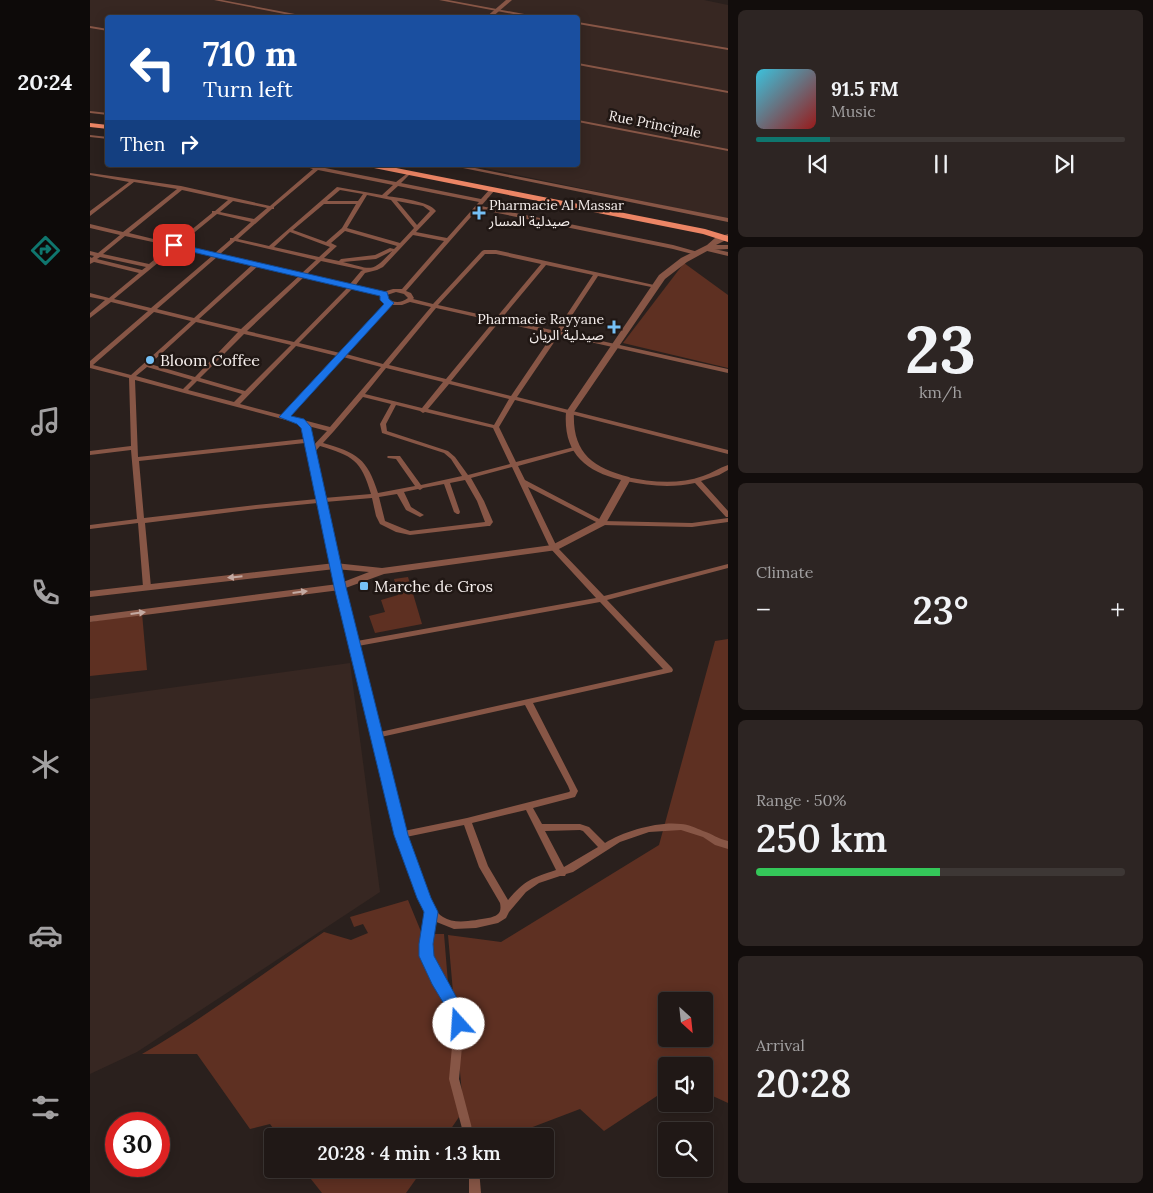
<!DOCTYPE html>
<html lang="en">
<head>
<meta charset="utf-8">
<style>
  body { margin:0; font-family:Lora,"Noto Sans Arabic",serif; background:#2d2523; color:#f1f3f6; height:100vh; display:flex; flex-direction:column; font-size:19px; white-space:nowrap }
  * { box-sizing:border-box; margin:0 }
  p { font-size:16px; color:#a2a0a1 }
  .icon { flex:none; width:28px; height:28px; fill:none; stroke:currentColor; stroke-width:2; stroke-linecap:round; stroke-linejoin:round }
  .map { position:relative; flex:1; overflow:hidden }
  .details { display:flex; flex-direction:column; gap:10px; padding:10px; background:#120d0c; width:425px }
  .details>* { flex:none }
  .banner { position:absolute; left:15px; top:15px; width:475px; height:152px; border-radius:5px; box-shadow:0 2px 12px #0003,0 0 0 1px #3d3735; background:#1a4fa0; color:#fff; overflow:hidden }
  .needle { width:32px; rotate:153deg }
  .buttons { position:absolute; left:568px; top:992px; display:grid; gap:10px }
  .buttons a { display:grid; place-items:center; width:55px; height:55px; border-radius:5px; background:#201816; box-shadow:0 2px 12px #0003,0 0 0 1px #3d3735; font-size:25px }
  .speed { position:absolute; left:15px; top:1112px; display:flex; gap:10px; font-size:25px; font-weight:700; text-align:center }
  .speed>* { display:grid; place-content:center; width:65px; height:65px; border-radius:50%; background:#201816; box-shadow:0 2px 12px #0003,0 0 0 1px #3d3735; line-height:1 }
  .speed .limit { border:8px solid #d22; background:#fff; color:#111 }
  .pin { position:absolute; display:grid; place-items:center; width:42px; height:42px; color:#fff; margin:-21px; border-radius:10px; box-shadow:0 2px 8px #0006 }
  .me { position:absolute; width:55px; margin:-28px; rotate:341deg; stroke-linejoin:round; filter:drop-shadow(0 0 4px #0008) }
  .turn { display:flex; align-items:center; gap:18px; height:105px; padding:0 15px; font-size:22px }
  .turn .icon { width:65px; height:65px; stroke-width:2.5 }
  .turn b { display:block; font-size:35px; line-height:42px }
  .then { display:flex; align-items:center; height:48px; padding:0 15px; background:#0003; gap:10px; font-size:19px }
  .big { font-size:38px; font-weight:600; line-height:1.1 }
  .details .tile { flex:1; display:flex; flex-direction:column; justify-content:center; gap:8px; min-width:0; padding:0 18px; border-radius:8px; background:#2d2523 }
  .details .dial { align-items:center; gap:0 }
  .dial b { font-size:65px; line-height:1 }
  .song { display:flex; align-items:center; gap:15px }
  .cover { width:60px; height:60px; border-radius:8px; background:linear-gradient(135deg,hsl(190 70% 55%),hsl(0 70% 35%)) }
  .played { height:5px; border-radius:2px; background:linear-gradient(90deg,#0f766e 20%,#3d3735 20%) }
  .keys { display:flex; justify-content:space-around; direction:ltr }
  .heat { display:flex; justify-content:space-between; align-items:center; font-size:28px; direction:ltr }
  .charge { height:8px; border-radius:4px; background:linear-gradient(90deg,#34c759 50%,#3d3735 0) }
  .trip { position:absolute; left:174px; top:1128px; width:290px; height:50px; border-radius:5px; background:#201816; box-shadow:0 2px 12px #0003,0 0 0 1px #3d3735; font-weight:600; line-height:50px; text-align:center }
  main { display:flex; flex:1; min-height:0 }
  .tab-bar { display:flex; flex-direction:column; width:90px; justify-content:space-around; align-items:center; background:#0d0a09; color:#a2a0a1 }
  .tab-bar .icon { width:35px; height:35px }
  .tab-bar .current { color:#0f766e }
  .tab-bar b { font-size:22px; color:#f1f3f6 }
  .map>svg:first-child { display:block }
</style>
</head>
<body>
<main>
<nav class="tab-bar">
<b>20:24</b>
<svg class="icon current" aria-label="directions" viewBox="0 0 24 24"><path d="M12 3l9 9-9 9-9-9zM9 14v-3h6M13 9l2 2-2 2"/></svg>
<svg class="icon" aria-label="music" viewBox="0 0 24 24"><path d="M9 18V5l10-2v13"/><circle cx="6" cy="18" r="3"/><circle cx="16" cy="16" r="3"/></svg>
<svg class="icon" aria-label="phone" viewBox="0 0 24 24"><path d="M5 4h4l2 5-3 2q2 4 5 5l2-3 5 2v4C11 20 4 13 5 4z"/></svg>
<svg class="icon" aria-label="climate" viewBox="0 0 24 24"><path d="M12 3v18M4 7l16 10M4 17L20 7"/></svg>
<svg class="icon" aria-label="car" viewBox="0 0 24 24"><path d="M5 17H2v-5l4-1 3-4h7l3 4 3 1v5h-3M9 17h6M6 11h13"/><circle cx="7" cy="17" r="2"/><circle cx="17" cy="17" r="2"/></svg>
<svg class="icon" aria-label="filters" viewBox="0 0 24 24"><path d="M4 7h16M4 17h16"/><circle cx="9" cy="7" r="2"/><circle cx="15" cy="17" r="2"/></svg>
</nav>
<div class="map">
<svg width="638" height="1193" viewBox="0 0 638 1193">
  <rect width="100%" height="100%" fill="#2a201d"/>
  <!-- built -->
  <g fill="#372722">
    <path d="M0,0h614l24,5v214l-258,-54h108v-147h-470l-1,96 -17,-2z"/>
    <path d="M260,663l30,229 -243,160 -47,22v-375z"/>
  </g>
  <!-- green -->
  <g fill="#5e3022" fill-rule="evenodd">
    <path d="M594,263l44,32v73l-105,-25z"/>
    <path d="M318,577l14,47 -47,9 -6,-17 16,-4 -4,-12 17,-5 -4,-16z"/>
    <path d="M52,613l5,57 -57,6v-54z"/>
    <path d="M638,639v464l-24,-11v-26h-38v24l-62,41 -24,-22 -71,27h-30l-15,-19 -16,-182 53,7 158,-97 56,-204zM576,1001h38v38h-38z"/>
    <path d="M318,900l14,34h22l15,183 -13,19h-167l-9,-12 -20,5 -53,-75h-55c63,-36 121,-81 182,-122l27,8 17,-7 -5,-9 -9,3 -4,-10z"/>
    <path d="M213,1169h120l-17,24h-84z"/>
  </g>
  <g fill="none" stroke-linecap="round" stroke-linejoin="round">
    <!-- minor -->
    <g fill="#875646" fill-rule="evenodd">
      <path d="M124,0h8l94,18h-11z"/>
      <path d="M349,0h9l98,18h-12z"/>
      <path d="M488,22l150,26v2l-150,-26z"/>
      <path d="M0,26l18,3v2l-18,-3z"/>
      <path d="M488,63l150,28v2l-150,-28z"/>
      <path d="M0,111l18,2v2l-18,-2z"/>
      <path d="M488,120l150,29v2l-150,-29z"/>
      <path d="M0,135l18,2v2l-18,-2z"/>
      <path d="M210,165l16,1 1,-1h5l-2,2 76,15 13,-10 2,1 -10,10 80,16 9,-10 2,-1 3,2 -14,16 192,39 25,7v2l-2,1 -23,-6 -195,-40 -72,82 5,2 3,5 -1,1 20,5 49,-53 2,-1h12l158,35 2,1v2l-58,-12 -37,56 167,37v4l-169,-38 -42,62 211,53v4l-213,-54 -16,27 17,35 58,-15 2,1 1,1 -1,1 -58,16 7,14 78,41 89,2 36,-5v4l-36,5 -90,-2 -74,-38 29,60 47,49 124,-32v4l-121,32 65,68 1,2 -1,2 -139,31 45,88 -3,6 -42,11 9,16h38l9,3 16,16c19,-12 54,-22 76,-19 7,0 15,4 22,7 10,3 15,8 25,10v8l-13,-4 -12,-8 -22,-7 -32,2 -29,10 -47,30 -7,2 -1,2h-5l-21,7 -13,9 -17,20 -3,6 -8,5 -22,5 -22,1 -20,-8 -3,24 1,11 9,21 22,36 1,12 -5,54 15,57h-10l-15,-57 5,-54 -1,-11 -19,-32 -12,-26 -1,-11 5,-33 -7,-14 -22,-63 -61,-248 -18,-84 -62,6 -111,14 6,64 -4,2 -4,-2 -5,-64 -48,6v-4l47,-6 -6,-69 -41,5v-4l41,-5 -2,-68 -39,-10v-7l58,-50 -37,-9 -21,16v-5l15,-13 -15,-3v-4l19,5 30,-25 -45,-11 -4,2v-7l2,1 2,-2 -4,-1v-4l8,2 22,-18 -30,-7v-4l33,8 54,-43 -43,-7 -44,34v-5l39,-29 -39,-7v-2l91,13 89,20 43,-37zM228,170l75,15 -11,10 -45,-8 -68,59 -31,-7 34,-30h2v-2zM308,186l81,16 -32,36 -31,-6 20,-21c-7,-10 -37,-13 -49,-15zM92,190l46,10 -13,11h-3v2l-38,31 -45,-11zM250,190l23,4 -5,7h-31zM277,195l24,5 23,28 -14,15 -53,-15zM143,201l34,7 -13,11 -34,-7zM307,201l26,5 7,5 -13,14zM234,204h32l-14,24 -16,14 -33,-12zM127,214l34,8 -18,16h-3v2l-15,13 -36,-8zM255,231l52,15 -3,3 -4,-1 -15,7 -34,4 -2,2 -15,-3 13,-12 -6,-3zM200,232l40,15 -11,10 -45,-10zM323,235l31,6 -42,48h-9l-10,3 -28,-6 10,-13 12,-3 6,-3zM35,236l46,10 -22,18 -46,-10zM145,241l81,19 -14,13 -82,-19zM86,248l36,8 -61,52 -37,-9zM302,251c-21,23 -20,18 -49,11l33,-3zM395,254h11l45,10 -45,54 -58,-13zM10,257l46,10 -4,3 -45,-11zM127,257l35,8 -58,53 -37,-9zM231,261l42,9 -2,1 -11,13 -43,-10zM456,265l47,10 -37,56 -55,-12zM168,266l41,10 -58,53 -42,-10zM214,277l44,10 -54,55 -47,-11zM263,288l28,7v5l6,3 -47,50 -41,-10zM306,292l8,2 4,4c-7,5 -13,5 -21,1v-4zM320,302l21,5 -48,57 -37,-10 46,-49h10zM346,308l58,13 -48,58 -57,-14zM64,312l37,9 -60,54 -38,-10zM106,322l42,10 -43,45 -45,-13zM409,322l54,12 -42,62 -60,-15zM154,334l47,11 -46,46 -45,-13zM206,346l41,10 -55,59 -42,-11zM253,357l38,10 -51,60 -42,-11zM57,367l45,13 -9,9 -47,-13zM296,368l57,14 -21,26 -57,-14zM45,380l166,44 3,15 -166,18zM107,381l45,13 -8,8 -46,-12zM359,384l60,15 -15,26 -66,-16zM273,397l28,7 -11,20 2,9 62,20 7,6 11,17 -41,9 -21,-29h-12l-1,1 1,1 8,1 19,27 -37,7c-11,-35 -21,-40 -55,-50l11,-12zM306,405l24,6 3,2 2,-1 68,16 17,36 -42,11 -13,-18 -7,-6 -61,-20 -1,-7zM218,426l19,5 -15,16zM215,443l12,56 -61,6 -112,13 -5,-57zM230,446c33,10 41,14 51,48l-47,4 -10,-45zM422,467l38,81 46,50 -239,43 -32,-139 47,-4 4,18 4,8 16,8 14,3 78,-9h2l3,-4 -9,-21 -13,-23zM375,480l12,21 8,21 -75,9 -8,-3 -17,-7 -6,-24 18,-3 9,16 14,7 4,-2 -13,-8 -7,-15 14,-3 2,1 3,-2 21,-4 10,28 3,2h2l1,-2 -10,-29zM510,602l63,67 -283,63 -22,-86zM435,705l43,81 2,5 -1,1 -102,26 -63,13 -23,-94zM436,810l30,60c-24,8 -31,10 -48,30l-20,-34 -16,-43zM374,825l15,42 21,36c2,10 -2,13 -12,15 -13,2 -33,7 -45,-1 -15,-8 -30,-62 -37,-80zM490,830l3,1 15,16 -34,20 -19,-36z"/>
      <path d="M361,165h9l268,53v4l-275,-56z"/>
      <path d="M615,247l23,5v4l-25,-6 -1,-1z"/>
      <path d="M638,465v5l-9,5 -18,6 27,30v6h-2l-31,-34c-23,5 -46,3 -69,-2l-3,-2 3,-2c25,5 52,8 77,-1 9,-3 16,-8 25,-11z"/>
      <path d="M379,1169h10l2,24h-12z"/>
    </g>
    <!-- tertiary -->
    <g fill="#875646" fill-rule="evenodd">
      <path d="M416,0h6l-21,18h-6z"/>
      <path d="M638,234v5l-12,6h12v4l-19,1 -22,12 -22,17 -91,133c-2,40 18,56 55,65l2,2 -26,46 -48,25 -173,24 -44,16 -250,32v-6l248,-32 31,-12 -34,-3 -245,28v-6l245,-28 47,5 170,-23 46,-24 23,-41c-37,-9 -58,-28 -55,-68l93,-137 22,-17 26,-13 8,-7z"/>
    </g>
    <!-- primary -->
    <g fill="#ec8565" fill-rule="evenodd">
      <path d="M0,123l18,2v4l-18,-2z"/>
      <path d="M275,165h16l324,64 23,7v6l-25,-8 -334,-67z"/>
    </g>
  </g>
  <!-- one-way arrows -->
  <defs><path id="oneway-solid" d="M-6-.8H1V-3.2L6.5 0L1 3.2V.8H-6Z" transform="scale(1.25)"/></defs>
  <g fill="#c4aaa2">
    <use href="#oneway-solid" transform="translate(145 577) rotate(174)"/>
    <use href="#oneway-solid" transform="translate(210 592) rotate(-7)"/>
    <use href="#oneway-solid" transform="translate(48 613) rotate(-7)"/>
  </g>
  <!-- route -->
  <path fill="#1a73e8" stroke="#114b97" d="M84,243l213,49 2,7 5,4 -103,113 13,3 7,8 35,160 62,248 23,63 7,14 -5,32 1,12 31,57 2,11 -2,5 -6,2 -5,-2 -4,-15 -18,-30 -13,-28v-12l5,-32 -7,-14 -23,-63 -60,-248 -33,-159 -4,-4 -18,-7 105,-113 -4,-4v-4l-209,-49v-3z"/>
  <!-- markers -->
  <g fill="#75c0f6" stroke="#201714" stroke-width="2">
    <path d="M386.5 205.5h5v5h5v5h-5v5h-5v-5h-5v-5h5z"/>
    <path d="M521.5 319.5h5v5h5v5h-5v5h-5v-5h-5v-5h5z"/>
    <circle cx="60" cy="360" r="5"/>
    <rect x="269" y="581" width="10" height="10" rx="2.5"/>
  </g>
  <g text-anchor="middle" stroke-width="5" stroke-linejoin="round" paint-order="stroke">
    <!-- far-street labels -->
    <g font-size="14" fill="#f6efed" stroke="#201714">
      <text transform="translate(565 124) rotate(11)" y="5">Rue Principale</text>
    </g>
    <!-- far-poi labels -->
    <g font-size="14" fill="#f6efed" stroke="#201714" text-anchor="start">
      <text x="399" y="210">Pharmacie Al Massar<tspan x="399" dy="16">صيدلية المسار</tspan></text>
      <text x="514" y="324" text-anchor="end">Pharmacie Rayyane<tspan x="514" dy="16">صيدلية الريان</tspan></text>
    </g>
    <!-- poi labels -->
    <g font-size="16" fill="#f6efed" stroke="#201714" text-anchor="start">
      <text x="70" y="366">Bloom Coffee</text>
      <text x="284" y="592">Marche de Gros</text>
    </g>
  </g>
</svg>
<div class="buttons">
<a><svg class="needle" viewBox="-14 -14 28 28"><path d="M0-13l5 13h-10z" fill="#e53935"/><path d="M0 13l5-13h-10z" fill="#a2a0a1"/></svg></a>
<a><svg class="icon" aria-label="sound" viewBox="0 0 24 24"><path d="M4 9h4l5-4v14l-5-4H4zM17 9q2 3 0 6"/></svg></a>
<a><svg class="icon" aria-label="search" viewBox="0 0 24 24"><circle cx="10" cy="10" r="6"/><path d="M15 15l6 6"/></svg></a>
</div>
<div class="speed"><div class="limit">30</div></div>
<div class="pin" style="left:84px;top:245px;background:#d93025"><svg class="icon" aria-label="arrive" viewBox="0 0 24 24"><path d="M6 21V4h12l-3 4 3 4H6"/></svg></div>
<svg class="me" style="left:369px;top:1024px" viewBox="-20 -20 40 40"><circle r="19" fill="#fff"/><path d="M0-13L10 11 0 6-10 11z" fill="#1a73e8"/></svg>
<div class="trip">20:28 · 4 min · 1.3 km</div>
<div class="banner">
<div class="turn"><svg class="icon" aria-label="left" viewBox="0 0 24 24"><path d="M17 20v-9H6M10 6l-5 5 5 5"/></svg><div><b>710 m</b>Turn left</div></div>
<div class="then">Then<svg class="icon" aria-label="right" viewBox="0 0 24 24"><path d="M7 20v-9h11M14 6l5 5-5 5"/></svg></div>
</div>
</div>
<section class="details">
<div class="tile">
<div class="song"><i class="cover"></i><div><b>91.5 FM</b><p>Music</p></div></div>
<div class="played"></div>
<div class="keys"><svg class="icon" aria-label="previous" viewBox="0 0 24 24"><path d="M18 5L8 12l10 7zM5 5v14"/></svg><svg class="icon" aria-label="pause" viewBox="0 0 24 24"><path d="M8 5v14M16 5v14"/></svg><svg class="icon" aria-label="next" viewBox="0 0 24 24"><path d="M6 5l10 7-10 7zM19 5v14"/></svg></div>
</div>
<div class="tile dial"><b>23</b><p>km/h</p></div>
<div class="tile"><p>Climate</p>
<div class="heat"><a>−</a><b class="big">23°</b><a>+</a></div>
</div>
<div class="tile"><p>Range · 50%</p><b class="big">250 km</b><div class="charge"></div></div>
<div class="tile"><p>Arrival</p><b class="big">20:28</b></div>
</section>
</main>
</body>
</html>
